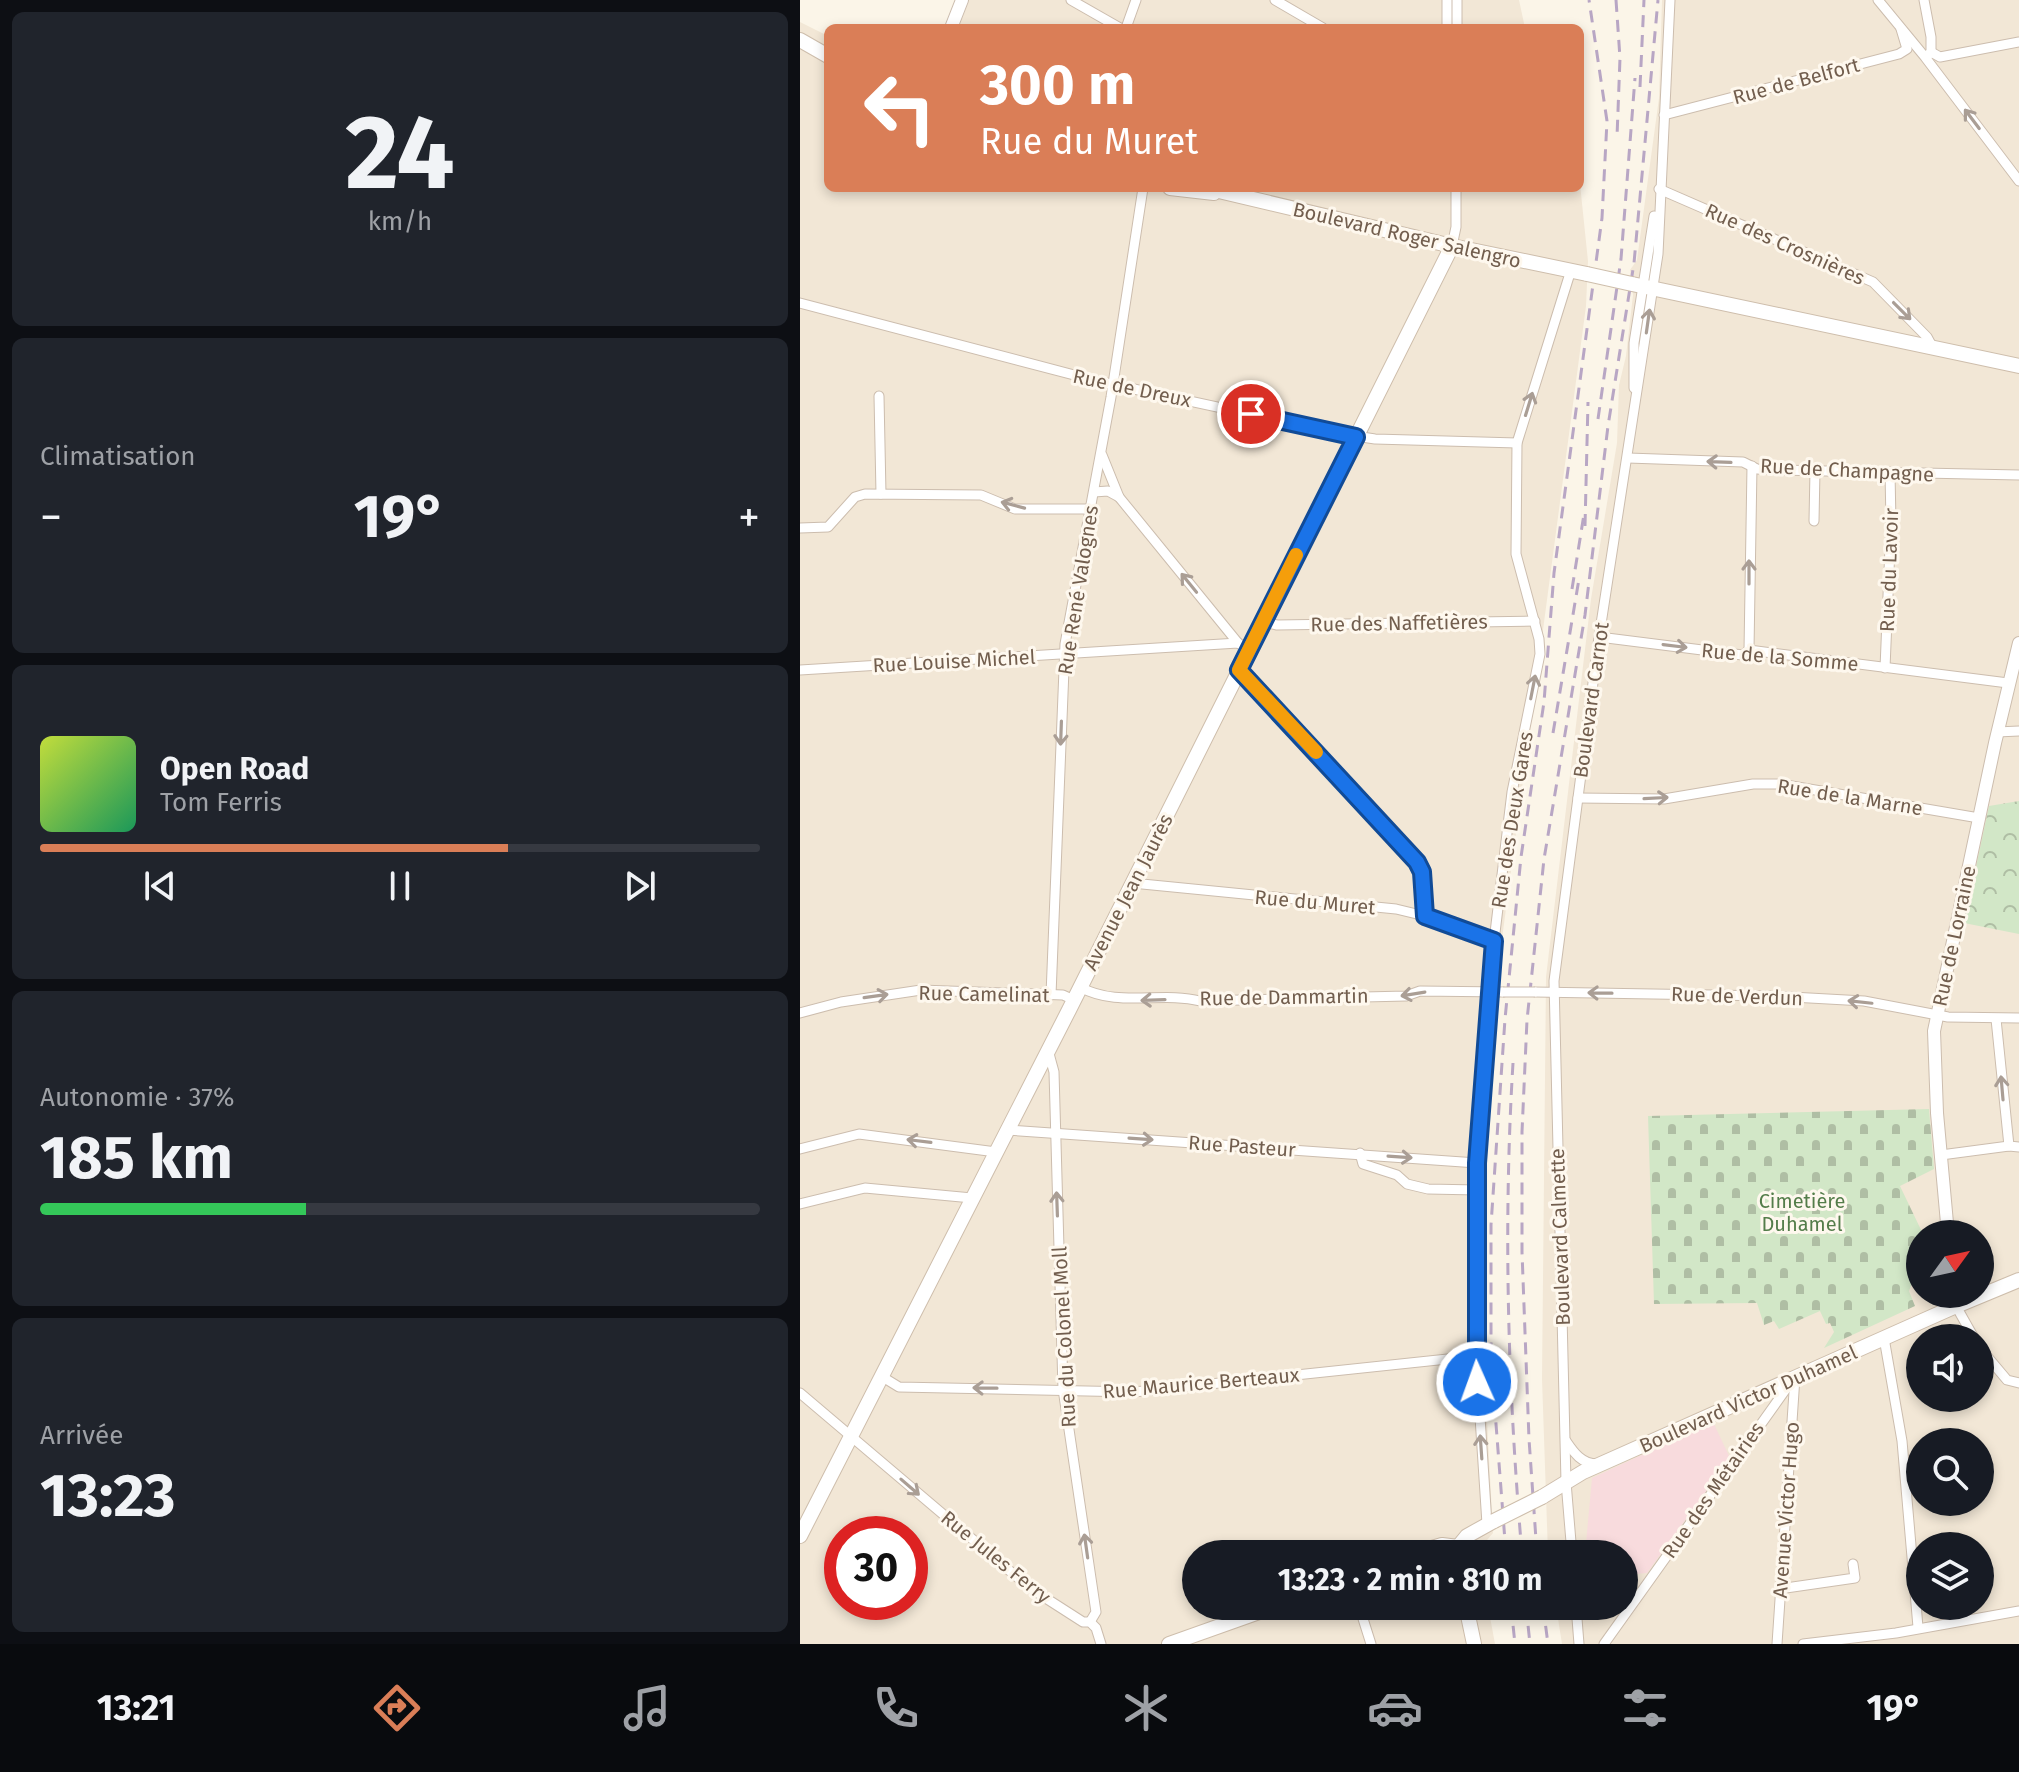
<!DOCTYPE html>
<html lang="fr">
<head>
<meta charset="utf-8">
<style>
  body { margin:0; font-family:"Fira Sans",sans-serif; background:#20242c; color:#f1f3f6; height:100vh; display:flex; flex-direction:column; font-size:30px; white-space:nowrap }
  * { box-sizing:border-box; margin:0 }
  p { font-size:26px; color:#9ea1a6 }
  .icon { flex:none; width:44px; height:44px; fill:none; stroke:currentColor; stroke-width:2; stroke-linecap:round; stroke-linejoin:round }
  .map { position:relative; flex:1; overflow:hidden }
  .panel { display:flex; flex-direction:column; gap:12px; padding:12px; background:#0d0f14; width:800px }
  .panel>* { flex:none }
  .top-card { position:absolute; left:24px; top:24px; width:760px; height:168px; border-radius:12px; box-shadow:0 4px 12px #0003; background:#da7e57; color:#fff; overflow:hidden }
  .needle { width:52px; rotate:57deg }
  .tools { position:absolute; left:1106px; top:1220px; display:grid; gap:16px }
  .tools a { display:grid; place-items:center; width:88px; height:88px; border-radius:50%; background:#171b24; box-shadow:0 4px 12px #0003; font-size:40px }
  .speed { position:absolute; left:24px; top:1516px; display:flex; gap:16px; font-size:40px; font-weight:700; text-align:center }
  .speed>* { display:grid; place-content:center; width:104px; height:104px; border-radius:50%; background:#171b24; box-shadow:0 4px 12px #0003; line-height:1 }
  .speed .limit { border:12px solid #d22; background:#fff; color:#111 }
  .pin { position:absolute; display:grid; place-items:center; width:68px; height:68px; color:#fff; margin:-34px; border:4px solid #fff; border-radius:50%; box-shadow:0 2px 8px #0007 }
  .me { position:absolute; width:88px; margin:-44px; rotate:358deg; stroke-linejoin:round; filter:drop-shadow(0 0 6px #0008) }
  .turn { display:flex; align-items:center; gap:28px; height:168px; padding:0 24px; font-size:36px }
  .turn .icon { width:104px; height:104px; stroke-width:2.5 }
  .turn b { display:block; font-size:56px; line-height:68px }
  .big { font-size:60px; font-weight:700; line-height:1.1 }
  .panel .widget { flex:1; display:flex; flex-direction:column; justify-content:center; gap:12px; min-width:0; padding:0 28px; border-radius:12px; background:#20242c }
  .panel .dial { align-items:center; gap:0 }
  .dial b { font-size:104px; line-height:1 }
  .song { display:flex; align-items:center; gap:24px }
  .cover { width:96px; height:96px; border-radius:12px; background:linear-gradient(135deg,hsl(70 70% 55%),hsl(150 70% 35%)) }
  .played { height:8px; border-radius:4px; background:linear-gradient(90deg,#da7e57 65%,#363941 65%) }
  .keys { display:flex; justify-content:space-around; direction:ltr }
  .heat { display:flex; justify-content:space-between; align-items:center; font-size:44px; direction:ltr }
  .charge { height:12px; border-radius:6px; background:linear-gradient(90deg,#34c759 37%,#363941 0) }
  .trip { position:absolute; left:382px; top:1540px; width:456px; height:80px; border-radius:40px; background:#171b24; box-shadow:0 4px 12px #0003; font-weight:700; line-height:80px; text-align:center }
  .menu { display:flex; height:128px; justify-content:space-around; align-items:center; background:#090b0e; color:#9ea1a6 }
  .menu .icon { width:56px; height:56px }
  .menu .active { color:#da7e57 }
  .menu b { font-size:36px; color:#f1f3f6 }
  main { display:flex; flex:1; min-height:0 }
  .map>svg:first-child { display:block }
</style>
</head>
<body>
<main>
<section class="panel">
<div class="widget dial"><b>24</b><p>km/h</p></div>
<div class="widget"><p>Climatisation</p>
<div class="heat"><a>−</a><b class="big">19°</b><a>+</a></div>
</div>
<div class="widget">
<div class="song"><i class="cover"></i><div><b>Open Road</b><p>Tom Ferris</p></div></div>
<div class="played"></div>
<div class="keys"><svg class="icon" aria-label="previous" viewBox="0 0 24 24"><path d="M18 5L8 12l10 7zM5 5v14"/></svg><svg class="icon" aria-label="pause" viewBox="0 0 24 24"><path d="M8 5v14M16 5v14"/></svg><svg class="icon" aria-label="next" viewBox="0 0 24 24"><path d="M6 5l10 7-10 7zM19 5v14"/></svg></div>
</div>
<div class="widget"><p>Autonomie · 37%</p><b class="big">185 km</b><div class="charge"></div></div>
<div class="widget"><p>Arrivée</p><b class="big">13:23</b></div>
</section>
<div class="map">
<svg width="1219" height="1644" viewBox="0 0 1219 1644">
  <defs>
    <pattern id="cemetery-stones" width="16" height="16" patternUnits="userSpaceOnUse" patternTransform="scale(2)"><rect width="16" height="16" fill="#d2e7c7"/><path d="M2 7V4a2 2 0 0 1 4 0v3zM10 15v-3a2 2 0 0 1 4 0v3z" fill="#afbea4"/></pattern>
    <pattern id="park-crowns" width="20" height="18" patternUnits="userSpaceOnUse" patternTransform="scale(2)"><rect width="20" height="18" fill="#d2e7c7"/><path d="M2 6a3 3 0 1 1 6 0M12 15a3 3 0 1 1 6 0" fill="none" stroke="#afbea4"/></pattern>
  </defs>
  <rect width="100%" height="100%" fill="#fbf5e8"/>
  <!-- residential -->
  <g fill="#f2e7d6" fill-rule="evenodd">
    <path d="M169,0h550l6,28h-567z"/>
    <path d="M862,0h357v1644h-457l-6,-38h68v-52h-76l-6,-175 4,-402 45,-378 26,-156 2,-58 7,-29 7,-61 -3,-25 7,-10 22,-162zM1120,1234h60v60h-60zM1120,1338h60v60h-60zM1120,1442h60v60h-60zM1120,1546h60v60h-60z"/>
    <path d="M0,22l28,14v152h752v-4l8,77 -2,45 -88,663 -13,186 -2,189 10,189 -11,13v8h-286v52h292l7,38h-695zM42,1534h68v68h-68z"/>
  </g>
  <!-- medical -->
  <path fill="#f8dbdd" d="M913,1422l17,36 -83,115 -23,2v-21h-39l7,-76z"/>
  <!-- cemetery -->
  <path fill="url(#cemetery-stones)" d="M1129,1109l5,60 -34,17 23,48h-3v35l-3,1 -8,21 6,15 -91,42 10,-16 -4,-9 -4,1 -6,-13 -41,18 -5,-8 -10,4 -7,-22 -103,1 -6,-188z"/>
  <!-- park -->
  <path fill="url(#park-crowns)" d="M1219,801v133l-55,-11 25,-117z"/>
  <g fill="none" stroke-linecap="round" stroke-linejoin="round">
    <defs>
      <g id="minor">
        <path d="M271,0l49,28"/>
        <path d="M475,0l48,28"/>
        <path d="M647,0v28"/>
        <path d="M657,0v28"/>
        <path d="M1078,0l47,57 94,124"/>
        <path d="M1124,0l7,37v15l-3,3"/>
        <path d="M326,28l10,-28"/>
        <path d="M1131,52l9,5 79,-15"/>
        <path d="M864,115l235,-61 8,-5 -6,-20"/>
        <path d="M859,189l214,93 54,55 6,11"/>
        <path d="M652,246l4,-19v-39"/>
        <path d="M0,303l297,78 245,53 33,5 142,4"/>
        <path d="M834,388v-45l20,-127"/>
        <path d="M79,396l2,98"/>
        <path d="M302,455l17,42 119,146"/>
        <path d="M828,458l115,4 14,7 18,1 244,5"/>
        <path d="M294,492l14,-1 11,6"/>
        <path d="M1014,521l1,-51"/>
        <path d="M0,528l28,-1 27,-30 10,-3 116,1 34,14h75"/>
        <path d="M463,622l14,3 258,-4"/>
        <path d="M799,637l135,17 9,1 6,-5 259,33"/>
        <path d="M949,650l3,-184"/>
        <path d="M1085,668l6,-145 -1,-51"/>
        <path d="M0,670l438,-27 11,7"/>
        <path d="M439,670l178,192 5,10 3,44"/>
        <path d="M1197,732l22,-1"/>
        <path d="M778,798l86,1 89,-15h27l199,34"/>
        <path d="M332,883l264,26 29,7 69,25"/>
        <path d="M280,987c38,21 81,4 120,14l206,-5 14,-5 83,1"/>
        <path d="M735,992l237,4 92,5 84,16 71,1"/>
        <path d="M251,995l14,-351 46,-247 32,-209"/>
        <path d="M0,1013l41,-11 80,-12 142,5 11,5"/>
        <path d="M1196,1019l13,127 10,1"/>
        <path d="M248,1050l6,22 9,317 33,223 -6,10"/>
        <path d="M207,1130l470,33"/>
        <path d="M0,1149l59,-15 137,18"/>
        <path d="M560,1153l3,11 34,11 10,9 21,5 49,1"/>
        <path d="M1141,1155l68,-9"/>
        <path d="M0,1204l65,-16 107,10"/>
        <path d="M1156,1306l18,32"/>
        <path d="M1084,1338l18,103 16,186"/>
        <path d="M1180,1348l27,32 12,3"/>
        <path d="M81,1376l18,11 235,5 342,-36"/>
        <path d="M0,1393l230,195 53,34h7l6,6 5,16"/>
        <path d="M766,1441c8,12 16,23 31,23"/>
        <path d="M687,1524l-11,-168 1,-193 17,-222 18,-149 28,-138 -1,-15 -23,-85 1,-111 54,-173"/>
        <path d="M772,1554l-6,-72 -12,-501 45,-344 59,-383 12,-254"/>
        <path d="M979,1589l76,-11 -2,-14"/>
        <path d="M559,1606l12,38"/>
        <path d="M776,1606l3,38"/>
        <path d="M804,1644l187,-262"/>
        <path d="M977,1644l18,-267"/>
        <path d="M1003,1644l93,-11 123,-22"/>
      </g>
      <g id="tertiary">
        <path d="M151,28l11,-28"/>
        <path d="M1148,1234l-11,-121 -3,-82 61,-288 24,-100"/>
      </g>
      <g id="secondary">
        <path d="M0,40l28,16"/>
        <path d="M370,188l44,5"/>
        <path d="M406,188l246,58 135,28"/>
        <path d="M832,284l387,82"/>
        <path d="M742,1497l41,-25 373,-166 63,-26"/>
        <path d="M0,1536l269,-526 383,-764"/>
        <path d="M658,1547l9,-11 27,-15"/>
        <path d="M612,1554l30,-9 16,2"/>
        <path d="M666,1606l8,38"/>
        <path d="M369,1644l107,-38"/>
      </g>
    </defs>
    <!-- minor casing -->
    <use href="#minor" stroke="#ccbdae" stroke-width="11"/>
    <!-- tertiary casing -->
    <use href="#tertiary" stroke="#ccbdae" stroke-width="14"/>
    <!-- secondary casing -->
    <use href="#secondary" stroke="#cebeac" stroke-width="16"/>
    <!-- minor -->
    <use href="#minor" stroke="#fff" stroke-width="9"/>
    <!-- tertiary -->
    <use href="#tertiary" stroke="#fff" stroke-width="12"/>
    <!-- secondary -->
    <use href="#secondary" stroke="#fff" stroke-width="14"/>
    <!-- rail -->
    <g stroke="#b8a6c4" stroke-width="3" stroke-dasharray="12 8" stroke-linecap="butt">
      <path d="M816,0l4,58 -3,79"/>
      <path d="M840,87l4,-87"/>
      <path d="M798,419l23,-160 14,-181"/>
      <path d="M785,526l3,-124"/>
      <path d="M772,589l12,-75"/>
      <path d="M753,733l26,-154"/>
      <path d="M713,1063c-10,164 -5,327 9,491"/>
      <path d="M706,1554l-15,-195v-134l14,-206 16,-162 23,-155 10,-129 48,-355 5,-97 -18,-121"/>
      <path d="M737,1554l-8,-115 -7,-187v-120l5,-112 17,-161 41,-244 23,-189 26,-163 24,-263"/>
      <path d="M711,1606l4,38"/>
      <path d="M726,1606l4,38"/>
      <path d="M743,1606l5,38"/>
    </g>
    <defs>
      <path id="minor-bridge" d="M703,992h32"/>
      <g id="secondary-bridge">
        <path d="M787,274l45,10"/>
        <path d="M694,1521l48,-24"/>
      </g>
    </defs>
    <!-- minor-bridge casing -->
    <use href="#minor-bridge" stroke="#ccbdae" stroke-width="11" stroke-linecap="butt"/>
    <!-- secondary-bridge casing -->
    <use href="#secondary-bridge" stroke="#cebeac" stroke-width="16" stroke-linecap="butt"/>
    <!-- minor-bridge -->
    <use href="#minor-bridge" stroke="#fff" stroke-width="9"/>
    <!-- secondary-bridge -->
    <use href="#secondary-bridge" stroke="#fff" stroke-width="14"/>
  </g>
  <!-- one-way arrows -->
  <defs><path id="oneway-shaft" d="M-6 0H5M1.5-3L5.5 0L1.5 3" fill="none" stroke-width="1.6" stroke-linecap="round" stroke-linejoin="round" transform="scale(2)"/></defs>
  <g stroke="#aa9e95">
    <use href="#oneway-shaft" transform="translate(1172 119) rotate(-127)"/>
    <use href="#oneway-shaft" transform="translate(1102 311) rotate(45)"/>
    <use href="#oneway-shaft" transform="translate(848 321) rotate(-82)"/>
    <use href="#oneway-shaft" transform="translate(729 404) rotate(-73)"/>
    <use href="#oneway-shaft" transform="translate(919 462) rotate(-178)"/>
    <use href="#oneway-shaft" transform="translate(213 505) rotate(-165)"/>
    <use href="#oneway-shaft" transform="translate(949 572) rotate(-90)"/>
    <use href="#oneway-shaft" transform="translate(389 583) rotate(-129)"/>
    <use href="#oneway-shaft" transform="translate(875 646) rotate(7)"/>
    <use href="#oneway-shaft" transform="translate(733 687) rotate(-79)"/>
    <use href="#oneway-shaft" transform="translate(261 733) rotate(92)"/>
    <use href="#oneway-shaft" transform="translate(856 798) rotate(-3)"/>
    <use href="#oneway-shaft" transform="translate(800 993) rotate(-179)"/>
    <use href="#oneway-shaft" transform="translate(613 994) rotate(171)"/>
    <use href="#oneway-shaft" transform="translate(76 996) rotate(-8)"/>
    <use href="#oneway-shaft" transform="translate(353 1000) rotate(178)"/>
    <use href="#oneway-shaft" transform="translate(1060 1002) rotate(-174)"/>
    <use href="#oneway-shaft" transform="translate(1202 1088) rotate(-95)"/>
    <use href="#oneway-shaft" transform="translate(341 1139) rotate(4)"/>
    <use href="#oneway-shaft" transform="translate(119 1141) rotate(-173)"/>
    <use href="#oneway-shaft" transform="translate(600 1157) rotate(4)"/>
    <use href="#oneway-shaft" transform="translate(257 1204) rotate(-92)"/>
    <use href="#oneway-shaft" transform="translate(185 1388) rotate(-179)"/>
    <use href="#oneway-shaft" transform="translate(681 1447) rotate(-94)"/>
    <use href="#oneway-shaft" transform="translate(110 1487) rotate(41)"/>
    <use href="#oneway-shaft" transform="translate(286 1546) rotate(-98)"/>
  </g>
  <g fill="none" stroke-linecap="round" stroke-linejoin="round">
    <defs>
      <path id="route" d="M451,414l105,23 -117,233 178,192 5,10 3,44 69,25 -17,222v219"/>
    </defs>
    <!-- route casing -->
    <use href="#route" stroke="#114b97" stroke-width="20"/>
    <!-- route -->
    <use href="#route" stroke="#1a73e8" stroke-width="14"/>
    <!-- slow -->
    <path stroke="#f59e0b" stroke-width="14" d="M496,555l-57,115 77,82"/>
  </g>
  <g text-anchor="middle" stroke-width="6" stroke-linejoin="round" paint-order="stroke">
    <!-- street labels -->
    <g font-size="20" fill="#725e4e" stroke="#fef8ee">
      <text transform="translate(996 81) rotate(-15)" y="7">Rue de Belfort</text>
      <text transform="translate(607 235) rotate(13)" y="7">Boulevard Roger Salengro</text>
      <text transform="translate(985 244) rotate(24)" y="7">Rue des Crosnières</text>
      <text transform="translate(332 388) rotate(12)" y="7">Rue de Dreux</text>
      <text transform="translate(1047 470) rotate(3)" y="7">Rue de Champagne</text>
      <text transform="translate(1089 570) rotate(-88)" y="7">Rue du Lavoir</text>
      <text transform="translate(278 590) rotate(-81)" y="7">Rue René Valognes</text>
      <text transform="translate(599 623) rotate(-1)" y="7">Rue des Naffetières</text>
      <text transform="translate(980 657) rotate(5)" y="7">Rue de la Somme</text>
      <text transform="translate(154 661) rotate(-3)" y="7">Rue Louise Michel</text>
      <text transform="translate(791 700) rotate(-82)" y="7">Boulevard Carnot</text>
      <text transform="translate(1050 797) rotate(9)" y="7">Rue de la Marne</text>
      <text transform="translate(712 820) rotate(-81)" y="7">Rue des Deux Gares</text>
      <text transform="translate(328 892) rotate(-63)" y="7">Avenue Jean Jaurès</text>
      <text transform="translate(515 902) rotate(5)" y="7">Rue du Muret</text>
      <text transform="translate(1154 936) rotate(-78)" y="7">Rue de Lorraine</text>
      <text transform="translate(184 994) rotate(1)" y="7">Rue Camelinat</text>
      <text transform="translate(937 996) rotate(2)" y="7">Rue de Verdun</text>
      <text transform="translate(484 997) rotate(-1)" y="7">Rue de Dammartin</text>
      <text transform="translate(442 1146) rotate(4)" y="7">Rue Pasteur</text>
      <text transform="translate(760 1237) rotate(-92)" y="7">Boulevard Calmette</text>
      <text transform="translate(264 1337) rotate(-93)" y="7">Rue du Colonel Moll</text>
      <text transform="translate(401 1383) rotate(-5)" y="7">Rue Maurice Berteaux</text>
      <text transform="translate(948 1399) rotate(-24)" y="7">Boulevard Victor Duhamel</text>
      <text transform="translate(913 1490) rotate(-55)" y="7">Rue des Métairies</text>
      <text transform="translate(986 1510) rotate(-86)" y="7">Avenue Victor Hugo</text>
      <text transform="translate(196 1557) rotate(39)" y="7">Rue Jules Ferry</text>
    </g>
    <!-- park labels -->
    <g font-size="20" fill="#547d4a" stroke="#fef8ee">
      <text x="1002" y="1208">Cimetière<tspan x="1002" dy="23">Duhamel</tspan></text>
    </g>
  </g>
</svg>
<div class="tools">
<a><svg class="needle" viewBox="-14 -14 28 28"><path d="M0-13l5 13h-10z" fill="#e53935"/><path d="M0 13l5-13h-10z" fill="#9ea1a6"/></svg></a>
<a><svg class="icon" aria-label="sound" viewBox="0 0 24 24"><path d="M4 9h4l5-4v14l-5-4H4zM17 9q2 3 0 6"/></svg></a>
<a><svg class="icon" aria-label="search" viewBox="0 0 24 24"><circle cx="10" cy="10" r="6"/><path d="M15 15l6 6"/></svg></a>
<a><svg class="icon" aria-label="layers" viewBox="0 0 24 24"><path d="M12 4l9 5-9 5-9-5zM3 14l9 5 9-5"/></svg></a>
</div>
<div class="speed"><div class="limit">30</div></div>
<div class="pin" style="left:451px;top:414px;background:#d93025"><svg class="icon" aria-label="arrive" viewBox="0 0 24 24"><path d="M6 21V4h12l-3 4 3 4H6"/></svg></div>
<svg class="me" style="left:677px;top:1382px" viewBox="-20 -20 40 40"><circle r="17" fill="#1a73e8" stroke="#fff" stroke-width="3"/><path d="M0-11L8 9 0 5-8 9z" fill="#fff"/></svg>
<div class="trip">13:23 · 2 min · 810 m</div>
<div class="top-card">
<div class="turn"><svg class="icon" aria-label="left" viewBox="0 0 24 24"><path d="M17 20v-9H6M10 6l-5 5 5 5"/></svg><div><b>300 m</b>Rue du Muret</div></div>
</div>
</div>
</main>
<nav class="menu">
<b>13:21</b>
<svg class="icon active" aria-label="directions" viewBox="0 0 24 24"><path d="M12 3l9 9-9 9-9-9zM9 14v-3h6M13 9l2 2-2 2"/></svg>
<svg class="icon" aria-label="music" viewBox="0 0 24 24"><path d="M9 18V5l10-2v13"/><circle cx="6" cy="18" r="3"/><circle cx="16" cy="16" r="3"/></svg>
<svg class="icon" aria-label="phone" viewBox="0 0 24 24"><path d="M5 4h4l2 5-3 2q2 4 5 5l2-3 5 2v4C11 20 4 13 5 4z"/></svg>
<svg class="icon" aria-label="climate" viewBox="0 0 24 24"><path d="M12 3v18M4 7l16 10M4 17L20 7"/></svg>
<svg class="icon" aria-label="car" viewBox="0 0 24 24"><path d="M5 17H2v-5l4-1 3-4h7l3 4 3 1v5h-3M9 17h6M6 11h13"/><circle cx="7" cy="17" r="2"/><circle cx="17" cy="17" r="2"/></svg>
<svg class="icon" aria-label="filters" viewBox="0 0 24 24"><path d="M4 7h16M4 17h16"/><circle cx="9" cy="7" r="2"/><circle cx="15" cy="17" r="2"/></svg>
<b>19°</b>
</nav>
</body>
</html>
